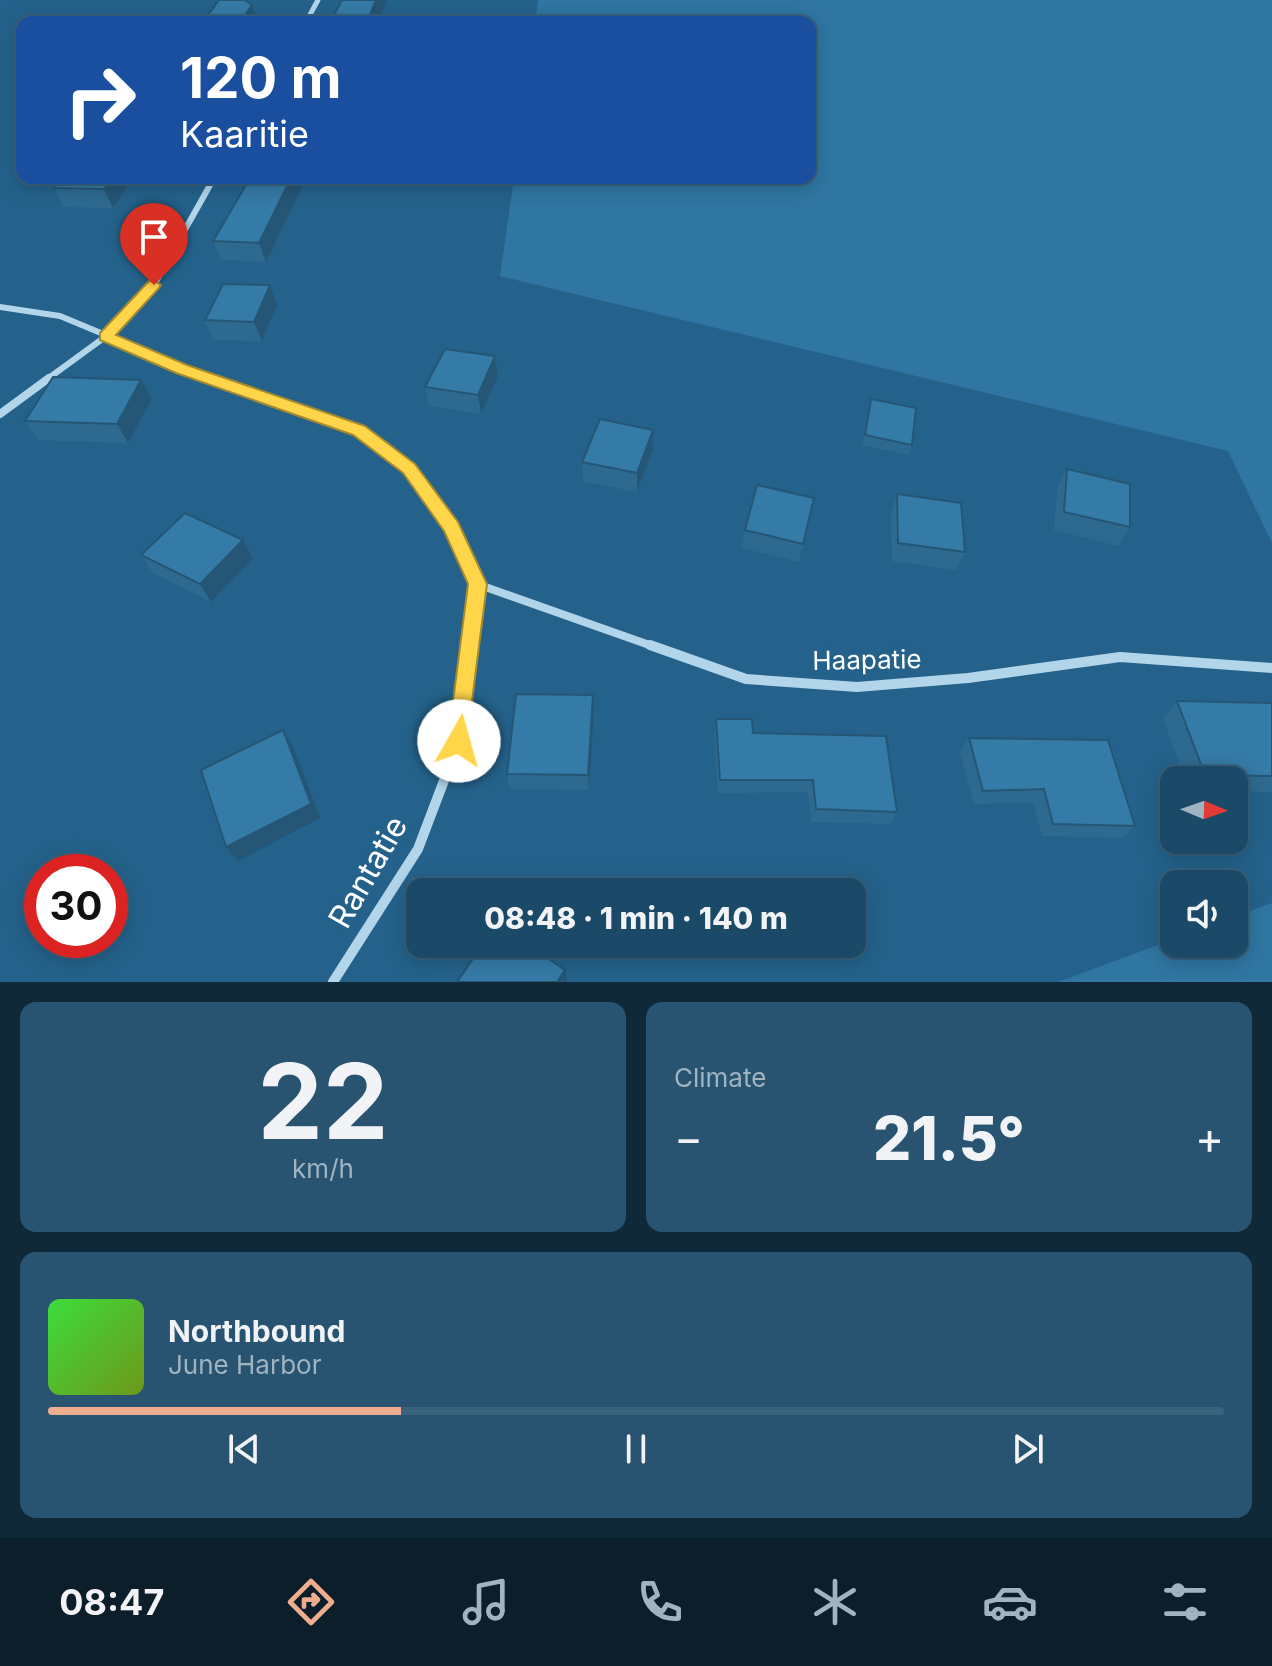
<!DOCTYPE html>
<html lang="en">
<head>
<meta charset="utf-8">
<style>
  body { margin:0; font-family:Inter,sans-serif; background:#285471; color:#f1f3f6; height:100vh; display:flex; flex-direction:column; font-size:30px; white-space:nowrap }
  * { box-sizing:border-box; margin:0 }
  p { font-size:26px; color:#a0b3c0 }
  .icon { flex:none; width:44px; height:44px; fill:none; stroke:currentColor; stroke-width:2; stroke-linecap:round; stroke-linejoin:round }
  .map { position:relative; height:982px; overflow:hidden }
  .side { display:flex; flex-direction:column; gap:20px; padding:20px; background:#0f2939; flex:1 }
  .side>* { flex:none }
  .hud { position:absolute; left:16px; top:16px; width:800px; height:168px; border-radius:16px; box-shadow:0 4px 20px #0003,0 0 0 2px #39627c; background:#1a4fa0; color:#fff; overflow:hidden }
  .needle { width:52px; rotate:92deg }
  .controls { position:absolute; left:1160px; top:766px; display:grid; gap:16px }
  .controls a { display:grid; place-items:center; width:88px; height:88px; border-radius:16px; background:#1b4a68; box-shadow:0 4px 20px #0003,0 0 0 2px #39627c; font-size:40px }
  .speed { position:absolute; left:24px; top:854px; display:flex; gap:16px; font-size:40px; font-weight:700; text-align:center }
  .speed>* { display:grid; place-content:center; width:104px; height:104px; border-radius:50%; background:#1b4a68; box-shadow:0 4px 20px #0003,0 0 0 2px #39627c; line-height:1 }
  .speed .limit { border:12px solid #d22; background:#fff; color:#111 }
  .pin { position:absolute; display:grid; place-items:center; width:68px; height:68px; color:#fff; margin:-82px -34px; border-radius:50% 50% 50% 0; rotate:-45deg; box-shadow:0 0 8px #0007 }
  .pin .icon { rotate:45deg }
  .me { position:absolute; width:88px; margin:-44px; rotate:7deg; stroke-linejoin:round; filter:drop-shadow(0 0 6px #0008) }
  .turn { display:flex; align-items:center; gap:28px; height:168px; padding:0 32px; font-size:36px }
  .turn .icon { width:104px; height:104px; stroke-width:2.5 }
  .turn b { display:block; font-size:56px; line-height:68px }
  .big { font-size:60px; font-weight:800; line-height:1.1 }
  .side .tile { flex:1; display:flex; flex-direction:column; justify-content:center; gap:12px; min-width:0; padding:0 28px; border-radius:16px; background:#285471 }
  .side .dial { align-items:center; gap:0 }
  .dial b { font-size:104px; line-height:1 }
  .song { display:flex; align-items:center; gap:24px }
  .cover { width:96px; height:96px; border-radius:12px; background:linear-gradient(135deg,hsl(120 70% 55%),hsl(80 70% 35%)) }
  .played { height:8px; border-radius:4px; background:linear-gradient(90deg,#eead8d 30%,#39627c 30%) }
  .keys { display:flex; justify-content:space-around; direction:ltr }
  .heat { display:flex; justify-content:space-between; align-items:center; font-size:44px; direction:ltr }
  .side .tiles { flex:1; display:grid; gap:20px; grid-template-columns:1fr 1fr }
  .tile:last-child { grid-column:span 2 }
  .trip { position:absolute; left:406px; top:878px; width:460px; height:80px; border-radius:16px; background:#1b4a68; box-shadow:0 4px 20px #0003,0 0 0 2px #39627c; font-weight:800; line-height:80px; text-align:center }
  .tab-bar { display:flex; height:128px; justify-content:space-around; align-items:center; background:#0b1e2a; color:#a0b3c0 }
  .tab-bar .icon { width:56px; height:56px }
  .tab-bar .selected { color:#eead8d }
  .tab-bar b { font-size:36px; color:#f1f3f6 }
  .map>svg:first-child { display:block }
</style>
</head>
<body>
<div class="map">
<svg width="1272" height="982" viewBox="0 0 1272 982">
  <rect width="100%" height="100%" fill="#24628b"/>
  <!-- green -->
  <g fill="#2f76a2">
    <path d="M538,0h734v543l-44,-92 -728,-175 14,-98h296v-156h-275z"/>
    <path d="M1272,903v79h-214l116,-43v5h60v-27z"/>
  </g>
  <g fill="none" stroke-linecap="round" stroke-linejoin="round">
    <!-- minor-far3 -->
    <path stroke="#b2d5ea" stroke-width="5" d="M306,22l12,-22"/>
    <!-- minor-far2 -->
    <g stroke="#b2d5ea" stroke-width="6">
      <path d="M0,307l60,9 154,64"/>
      <path d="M46,380l59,-43 49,-52 60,-107"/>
    </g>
    <!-- minor-far1 -->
    <g stroke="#b2d5ea" stroke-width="8">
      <path d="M209,378l150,52 50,38 42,60 26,56 -7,63"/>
      <path d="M0,414l49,-36"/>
      <path d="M477,584l178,63"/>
    </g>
    <!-- minor -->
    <g stroke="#b2d5ea" stroke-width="10">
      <path d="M650,645l96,34 111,8 111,-9 152,-21 152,11"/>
      <path d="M333,982l85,-133 41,-108 11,-96"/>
    </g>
  </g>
  <!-- wall -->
  <g fill="#2e6a90">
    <path d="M133,178l-20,30 -49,-1 -10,-19z"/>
    <path d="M250,178l16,84 -45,-2 -8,-19z"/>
    <path d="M270,285l7,20 -15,36 -49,-1 -8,-20z"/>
    <path d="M495,356l3,20 -17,38 -52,-8 -4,-19z"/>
    <path d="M152,399l-24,44 -89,-3 -14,-19z"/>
    <path d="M871,399l41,46 -3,10 -47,-10z"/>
    <path d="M653,430v19l-16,43 -54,-11 -1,-19z"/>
    <path d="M1067,469l63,58 -12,19 -64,-16 3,-42z"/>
    <path d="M897,494l68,58 -8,18 -65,-9 -1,-48z"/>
    <path d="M814,498l-15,64 -57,-14 3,-18z"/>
    <path d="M243,540l10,19 -42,43 -58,-29 -12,-18z"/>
    <path d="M593,695l1,16 -5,79 -79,-1 -3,-15z"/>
    <path d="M1177,701l95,2v89l-38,-1v-11h-49l-22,-62z"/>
    <path d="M716,719l37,14 144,79 -6,12 -80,-2 -3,-30 -90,1 -4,-60z"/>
    <path d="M969,738l166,88 -13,12 -80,-2 -9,-34 -59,2 -14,-52z"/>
  </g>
  <!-- shaded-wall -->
  <g fill="#255675">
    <path d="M376,0h11l-9,22h-11z"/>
    <path d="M252,5l5,17h-17z"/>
    <path d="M111,178h22l-20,30 -9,-19z"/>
    <path d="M291,178h15l-40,84 -7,-19z"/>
    <path d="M270,285l7,20 -15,36 -8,-19z"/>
    <path d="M495,356l3,20 -17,38 -3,-19z"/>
    <path d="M141,380l11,19 -24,44 -11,-19z"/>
    <path d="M653,430v19l-16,43v-19z"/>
    <path d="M243,540l10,19 -42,43 -11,-18z"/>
    <path d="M593,695l1,16 -5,79 -1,-15z"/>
    <path d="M283,730l10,16 27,72 -82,43 -12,-14z"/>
    <path d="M565,970l2,10 -1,2h-9z"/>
  </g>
  <!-- building -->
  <g fill="#357ba7" stroke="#255675" stroke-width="2">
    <path d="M219,0h26l7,5 -12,17h-37z"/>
    <path d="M342,0h34l-9,22h-37z"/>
    <path d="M61,178h50l-7,11 -50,-1z"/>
    <path d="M250,178h41l-32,65 -46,-2z"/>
    <path d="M223,284l47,1 -16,37 -49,-2z"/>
    <path d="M445,349l50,7 -17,39 -53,-8z"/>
    <path d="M53,377l88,3 -24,44 -92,-3z"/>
    <path d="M871,399l45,9 -4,37 -47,-10z"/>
    <path d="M600,419l53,11 -16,43 -55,-11z"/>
    <path d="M1067,469l63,15v43l-66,-15z"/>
    <path d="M757,485l57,13 -11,46 -58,-14z"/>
    <path d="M897,494l64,9 4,49 -67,-9z"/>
    <path d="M185,513l58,27 -43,44 -59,-29z"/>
    <path d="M516,694l77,1 -5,80 -81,-1z"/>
    <path d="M1177,701l95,2v73l-67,-1z"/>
    <path d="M716,719h36l1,14 133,3 11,76 -81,-3 -3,-29h-93z"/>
    <path d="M283,730l28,74 -85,43 -25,-77z"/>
    <path d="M969,738l139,2 27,86 -82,-2 -9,-35 -61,2z"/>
    <path d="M483,944h44l38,26 -8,12h-100z"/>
  </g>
  <!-- route -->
  <path fill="#ffd54a" stroke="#a68a30" stroke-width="2" d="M154,280l7,5 -2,3 -43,47 71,30 178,61 50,38 43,58 29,62 -21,164 -7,3 -8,-3 -3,-7 20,-157 -24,-53 -41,-58 -50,-38 -177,-62 -76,-33v-7l49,-52z"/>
  <g text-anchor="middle" stroke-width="8" stroke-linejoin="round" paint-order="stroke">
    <!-- street labels -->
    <g font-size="26" fill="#fff" stroke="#24628b">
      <text transform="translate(867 660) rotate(-1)" y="9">Haapatie</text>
    </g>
    <!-- near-street labels -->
    <g font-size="32" fill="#fff" stroke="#24628b">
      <text transform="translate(368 872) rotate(-60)" y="11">Rantatie</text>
    </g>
  </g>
</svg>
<div class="controls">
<a><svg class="needle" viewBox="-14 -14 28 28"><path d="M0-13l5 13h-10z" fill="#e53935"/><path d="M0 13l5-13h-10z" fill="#a0b3c0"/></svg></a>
<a><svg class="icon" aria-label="sound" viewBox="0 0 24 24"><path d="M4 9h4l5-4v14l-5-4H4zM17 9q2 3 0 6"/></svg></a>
</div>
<div class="speed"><div class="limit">30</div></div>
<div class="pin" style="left:154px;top:285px;background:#d93025"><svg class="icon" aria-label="arrive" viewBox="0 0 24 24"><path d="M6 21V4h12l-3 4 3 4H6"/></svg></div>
<svg class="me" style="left:459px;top:741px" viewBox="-20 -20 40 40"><circle r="19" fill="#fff"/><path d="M0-13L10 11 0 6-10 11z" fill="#ffd54a"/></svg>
<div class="trip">08:48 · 1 min · 140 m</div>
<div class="hud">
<div class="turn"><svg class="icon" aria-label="right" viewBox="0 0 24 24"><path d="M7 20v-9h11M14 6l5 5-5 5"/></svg><div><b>120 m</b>Kaaritie</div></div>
</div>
</div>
<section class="side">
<div class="tiles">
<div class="tile dial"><b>22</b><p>km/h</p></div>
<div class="tile"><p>Climate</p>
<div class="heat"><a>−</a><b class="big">21.5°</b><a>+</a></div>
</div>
<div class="tile">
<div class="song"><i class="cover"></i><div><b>Northbound</b><p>June Harbor</p></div></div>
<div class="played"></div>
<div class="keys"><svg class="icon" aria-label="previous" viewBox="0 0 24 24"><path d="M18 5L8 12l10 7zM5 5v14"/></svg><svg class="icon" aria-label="pause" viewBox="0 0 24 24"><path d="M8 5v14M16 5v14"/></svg><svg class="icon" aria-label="next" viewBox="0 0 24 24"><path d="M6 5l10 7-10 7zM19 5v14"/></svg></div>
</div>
</div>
</section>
<nav class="tab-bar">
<b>08:47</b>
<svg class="icon selected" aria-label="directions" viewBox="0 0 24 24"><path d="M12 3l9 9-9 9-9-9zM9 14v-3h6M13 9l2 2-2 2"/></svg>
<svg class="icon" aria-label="music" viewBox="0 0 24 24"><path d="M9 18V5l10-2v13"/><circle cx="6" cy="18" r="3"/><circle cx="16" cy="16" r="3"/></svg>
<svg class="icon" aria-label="phone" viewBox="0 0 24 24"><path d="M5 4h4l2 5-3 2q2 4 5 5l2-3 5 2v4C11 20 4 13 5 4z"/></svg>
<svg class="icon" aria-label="climate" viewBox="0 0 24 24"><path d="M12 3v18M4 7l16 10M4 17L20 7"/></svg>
<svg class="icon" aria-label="car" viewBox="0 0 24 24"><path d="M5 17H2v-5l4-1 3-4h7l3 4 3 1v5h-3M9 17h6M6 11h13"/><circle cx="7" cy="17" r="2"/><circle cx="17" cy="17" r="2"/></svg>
<svg class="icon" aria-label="filters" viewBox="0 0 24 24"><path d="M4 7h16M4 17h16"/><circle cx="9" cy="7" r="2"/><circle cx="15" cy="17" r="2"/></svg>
</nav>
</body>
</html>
